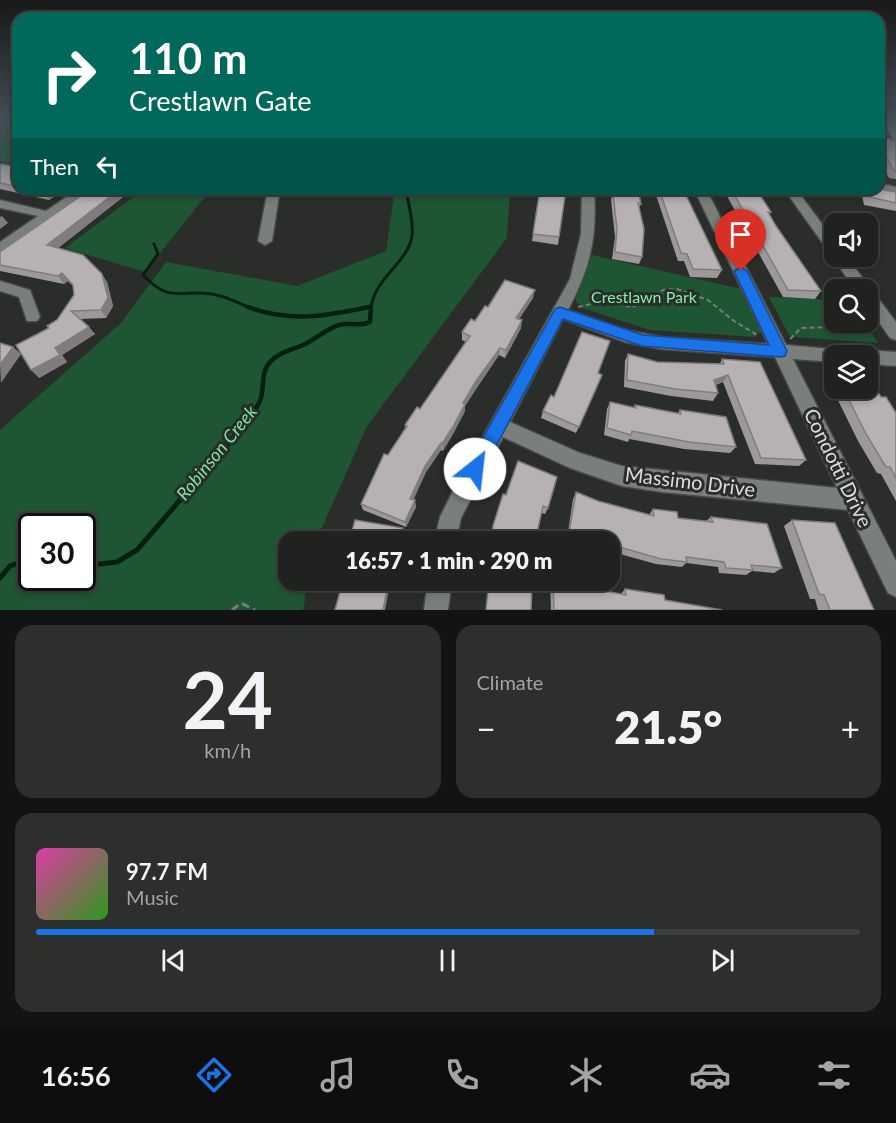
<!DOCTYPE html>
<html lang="en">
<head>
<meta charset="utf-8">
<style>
  body { margin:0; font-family:Lato,sans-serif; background:#2d2f2d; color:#f1f3f6; height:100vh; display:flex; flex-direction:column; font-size:22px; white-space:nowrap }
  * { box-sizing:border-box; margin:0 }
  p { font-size:20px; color:#a2a4a5 }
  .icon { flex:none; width:33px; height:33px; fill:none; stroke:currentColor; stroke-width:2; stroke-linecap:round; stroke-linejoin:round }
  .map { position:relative; height:610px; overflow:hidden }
  .side { display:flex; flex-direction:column; gap:15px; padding:15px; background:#121312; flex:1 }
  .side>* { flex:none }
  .hud { position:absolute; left:12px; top:12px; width:873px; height:183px; border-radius:18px; box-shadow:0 3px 9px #0003,0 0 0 2px #3d3f3e; background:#00695c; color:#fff; overflow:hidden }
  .fabs { position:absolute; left:824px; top:213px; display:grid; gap:12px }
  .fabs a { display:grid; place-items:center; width:54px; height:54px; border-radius:12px; background:#202220; box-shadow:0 3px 9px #0003,0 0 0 2px #3d3f3e; font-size:30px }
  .speed { position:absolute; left:18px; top:513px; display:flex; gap:12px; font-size:30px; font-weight:700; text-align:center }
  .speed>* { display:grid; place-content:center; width:78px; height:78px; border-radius:50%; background:#202220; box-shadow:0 3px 9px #0003,0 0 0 2px #3d3f3e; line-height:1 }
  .speed .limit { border:3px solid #111; border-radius:9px; background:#fff; color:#111 }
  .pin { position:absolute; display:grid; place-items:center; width:51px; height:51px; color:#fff; margin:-62px -26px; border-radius:50% 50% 50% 0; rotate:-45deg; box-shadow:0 0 6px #0007 }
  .pin .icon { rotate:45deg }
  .me { position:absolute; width:66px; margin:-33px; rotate:29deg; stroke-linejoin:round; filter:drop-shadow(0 0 4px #0008) }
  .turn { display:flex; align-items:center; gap:21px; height:126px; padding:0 18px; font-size:27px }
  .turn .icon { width:78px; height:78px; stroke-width:2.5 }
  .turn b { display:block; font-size:42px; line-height:51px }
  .then { display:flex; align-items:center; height:57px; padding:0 18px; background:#0003; gap:12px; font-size:22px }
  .big { font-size:45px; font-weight:800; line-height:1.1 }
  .side .tile { flex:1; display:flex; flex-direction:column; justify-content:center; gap:9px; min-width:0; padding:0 21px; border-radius:18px; background:#2d2f2d }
  .side .dial { align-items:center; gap:0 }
  .dial b { font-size:78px; line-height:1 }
  .song { display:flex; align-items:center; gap:18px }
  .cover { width:72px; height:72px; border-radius:9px; background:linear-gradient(135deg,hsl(320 70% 55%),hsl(110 70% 35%)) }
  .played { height:6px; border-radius:3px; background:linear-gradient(90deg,#1a73e8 75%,#3d3f3e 75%) }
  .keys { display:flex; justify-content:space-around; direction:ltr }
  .heat { display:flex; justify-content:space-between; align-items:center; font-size:33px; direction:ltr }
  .side .tiles { flex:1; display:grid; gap:15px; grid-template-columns:1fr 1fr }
  .tile:last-child { grid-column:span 2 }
  .trip { position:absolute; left:278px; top:531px; width:342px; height:60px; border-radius:18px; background:#202220; box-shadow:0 3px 9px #0003,0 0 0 2px #3d3f3e; font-weight:800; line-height:60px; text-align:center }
  .dock { display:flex; height:96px; justify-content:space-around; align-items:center; background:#0d0e0d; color:#a2a4a5 }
  .dock .icon { width:42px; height:42px }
  .dock .selected { color:#1a73e8 }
  .dock b { font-size:27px; color:#f1f3f6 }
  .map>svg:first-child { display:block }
</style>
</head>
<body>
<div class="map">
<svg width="896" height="610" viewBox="0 0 896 610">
  <rect width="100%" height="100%" fill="#2a2d2a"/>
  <!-- green -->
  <g fill="#1e5633" fill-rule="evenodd">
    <path d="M0,118h18v7l-6,2 6,1v37l-18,-4z"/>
    <path d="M112,189h99l-66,83 -80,-24 71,-53z"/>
    <path d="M395,189h115l-3,49 -140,188 -51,115 -28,1v38l16,1 1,19 -2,10h-303v-180l121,-107 45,-61 131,24 89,-35zM82,526v52h-50v-52z"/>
    <path d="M592,255l150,34 21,44h-6l-2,4 -105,-7 -68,-22 -7,-8z"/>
    <path d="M769,297l65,3v22l31,1 13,20 -84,-6 -5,-2z"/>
  </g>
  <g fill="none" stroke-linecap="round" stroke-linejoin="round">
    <!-- stream-far2 -->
    <g stroke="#06200f" stroke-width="3">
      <path d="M154,244l4,10 -15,21c27,29 38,14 69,19 14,2 28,10 41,15"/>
      <path d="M362,309l8,-2"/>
      <path d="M371,309c2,-30 37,-46 41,-73 2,-14 -4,-33 -6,-47"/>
    </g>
    <!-- stream-far1 -->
    <g stroke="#06200f" stroke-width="4.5">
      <path d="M248,307c43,16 78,9 121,0"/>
      <path d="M229,442c11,-13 23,-25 31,-41 5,-12 0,-28 10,-39 10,-11 24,-12 37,-19 10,-5 21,-15 32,-18 10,-3 22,2 31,-3l1,-15"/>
    </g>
    <!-- stream -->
    <g stroke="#06200f" stroke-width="5">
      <path d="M82,566l35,-4 20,-12 94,-109"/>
      <path d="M0,578l10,-12 22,-8"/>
    </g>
    <defs>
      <g id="minor">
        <path d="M879,183l17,4v7l-19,-5h2z"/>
        <path d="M78,189h14l-38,29 -54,34v-10l38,-26 -38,-8v-8l46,11z"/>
        <path d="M268,189h12l-8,52 -7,4 -7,-4z"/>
        <path d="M582,189h12c3,49 -3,77 -26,121l58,20 35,7 107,7 -74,-155h12l80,156 68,6 2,5h-22v6l-41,-3 103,202v36l-8,-4 -40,-83 -186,-18 -40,-6 -52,-18 -67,-31 -42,81 -5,24h-22l6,-25 14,-28 116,-210 11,-45zM563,319l62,23 36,7 114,8 62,131 -215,-22 -42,-13 -70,-31z"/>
        <path d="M784,189h12l38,51v16h12l50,66v18l-6,-2 -23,-33v-15h-12l-23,-34 2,-3 -5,-1z"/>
        <path d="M0,281l30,9 10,27 -3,4h-10l-8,-24 -19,-6z"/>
        <path d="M867,350l29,2v14l-29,-2v-8h-7z"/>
        <path d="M428,580h24l-4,30h-24z"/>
      </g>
    </defs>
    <!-- minor casing -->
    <use href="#minor" stroke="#464947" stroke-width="3"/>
    <!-- path-far1 -->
    <g stroke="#797c7a" stroke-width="2" stroke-dasharray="5 3" stroke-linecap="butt">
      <path d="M578,307l22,-5 33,5 30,-17 14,-1 31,11 26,21 23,14"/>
      <path d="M790,339l11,-11 30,-1 7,-5"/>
    </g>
    <!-- path -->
    <path stroke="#797c7a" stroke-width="3" stroke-dasharray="8 4.5" stroke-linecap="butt" d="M232,610l9,-7 14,7"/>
    <!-- minor -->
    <use href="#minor" fill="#7b7f7c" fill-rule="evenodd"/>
  </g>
  <!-- wall -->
  <g fill="#9d989a">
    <path d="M887,118h9v61l-7,-1 -10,-19v-23l14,4 -9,-18z"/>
    <path d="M0,164l18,3v22h47l-16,11 -49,-11z"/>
    <path d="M91,189h35l2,4 -70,55 49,34 6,24 -7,12 -26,1 15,15 -33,21 5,7 -28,16 10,-50 8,-8 17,-25 -1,-9 -5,-5 -4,3 -64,-13v-19z"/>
    <path d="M540,189l19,48 -1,8 -26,-4z"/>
    <path d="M611,189h27l3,15 -2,4 3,49 -3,7 -27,-5 3,-22 -4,-37 1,-5z"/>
    <path d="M654,189h29l39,81 -5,8 -27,-1 -6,-16h-6z"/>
    <path d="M723,189h33l15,23 -2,3 7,11 45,65 -6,8 -32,-2z"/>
    <path d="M831,189h46l19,3v19l-32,-6 -2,-10 1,-2 -28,1z"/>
    <path d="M533,298l-14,21 2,9 -16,30 -6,-3 -23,34 -11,17v5l-11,21 -11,19 -2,-1 -15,22 -13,28 3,7 -10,20 -43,-17 -2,-6 27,-49 17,-26v-4l15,-16 46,-67 -4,-2v-8l13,-11 13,-14z"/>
    <path d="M628,354l29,8 63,2 2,-5 84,101 -7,6 -44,-2 -32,-82 -7,3 2,8 -5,8 -42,-5 -47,-9 1,-26z"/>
    <path d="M598,373l1,9 -23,51 -35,-15 2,-7 11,-14z"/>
    <path d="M834,376v12h33l14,9 15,16v88l-15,-27 -4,-1 -19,-32 -29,-59z"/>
    <path d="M610,402l24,6 1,-3 43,8 2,-3 56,37 -6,6 -46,-4 -55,-10 -1,3 -24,-7 3,-26z"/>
    <path d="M576,492l22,9 51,14 4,-6 25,9 28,3 5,-4 71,51 -8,5 -22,-2 -6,4 -27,-2 -1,-6 -32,-4 -4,4 -26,-3 -47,-13v-9h-33l-9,-3 6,-40z"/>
    <path d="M503,494l45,14 -3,6 -3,-1z"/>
    <path d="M792,520l82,90h-56l-3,-11h-5l-26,-73z"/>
    <path d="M552,580l69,14 4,-5 40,11 57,10h-171l-1,-27z"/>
  </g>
  <!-- shaded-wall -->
  <g fill="#807c7d">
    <path d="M49,189h16l-16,11 -5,-8z"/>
    <path d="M120,189h6l2,4 -76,60 -5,-8z"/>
    <path d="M2,216l6,7 -8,6v-12z"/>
    <path d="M62,273l6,8 -4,3 -6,-8z"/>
    <path d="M102,274l5,8 6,24 -7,12 -5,-8z"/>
    <path d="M535,290l-2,8 -18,27 1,-7z"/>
    <path d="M522,320l-1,8 -16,30 1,-8z"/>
    <path d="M89,327l6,7 -33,21 5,7 -28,16 -8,-8 24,-22z"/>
    <path d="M13,347l8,7 -20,29 -1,-18z"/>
    <path d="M500,348l-1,7 -23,34 -11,17v5l-11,21 -11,19 -1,-7 21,-41 13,-22z"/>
    <path d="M728,375l-5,7 -14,5 5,-7z"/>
    <path d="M441,443v7l-15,22 -15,33 -1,-6 15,-33z"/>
    <path d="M415,500l1,7 -10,20 -1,-5z"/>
    <path d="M403,528l1,5 -2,9h-2z"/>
    <path d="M389,580h2l-6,30h-2z"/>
  </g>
  <!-- building -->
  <g fill="#b7b1b3" stroke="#807c7d" stroke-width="1.5">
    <path d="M890,118h6v11z"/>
    <path d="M879,136l17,5v30h-2l-15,-28z"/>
    <path d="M0,164l18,3v20l-18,-4z"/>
    <path d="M29,189h20l-5,3z"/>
    <path d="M91,189h29l-73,56 36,10 19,19 6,24 -7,12 -30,1 18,16 -34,21 5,7 -29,15 -15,-25 33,-17 -2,-2 10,-6 17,-25 -1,-10 -11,-12 -4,3 -58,-11v-13z"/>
    <path d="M540,189h26l-7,48 -26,-3z"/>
    <path d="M615,189h23l3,15 -3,-1 6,26 -2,28 -27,-5 2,-23 -4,-36h3z"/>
    <path d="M659,189h24l39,81 -29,-1 -6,-15 -6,-1z"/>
    <path d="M731,189h25l15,23h-3l8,14 45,65 -33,-1z"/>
    <path d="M868,189h9l19,3v11l-26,-6z"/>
    <path d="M505,280l30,10 -19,28 6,2 -16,30 -6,-2 -24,33 -13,22 2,1 -11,21 -12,19 -1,-1 -16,23 -15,33 5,1 -10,22 -44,-18 23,-50 4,1 19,-29 -2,-1 12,-18 3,2 50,-73 -8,-4 9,-13 4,2 10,-15 3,1z"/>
    <path d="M582,332l28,9 -12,32 4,2 -23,52 -36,-16 8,-16 3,2z"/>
    <path d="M0,343l13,4 -13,18z"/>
    <path d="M628,354l29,8 67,2 -2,-5 38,3 46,98 -45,-2 -33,-83 -14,5 4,13 -43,-4 -48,-9z"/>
    <path d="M867,376l14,21h5l10,16v65l-6,-11h-4l-20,-33 -23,-46h24z"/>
    <path d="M610,402l26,6 -1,-3 46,9 -1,-4 46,7 10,30 -47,-5 -57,-11 -1,4 -24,-7z"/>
    <path d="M518,461l39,16 -9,31 -5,-2 -8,36h-44l2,-16 10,-32 3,1z"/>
    <path d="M576,492l22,9 56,15 -1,-7 24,3 1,6 35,4 -2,-5 56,7 15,44 -31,-3 2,5 -27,-2 -2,-6 -38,-5 1,5 -26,-3 -52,-15v-2h-10l-30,-9z"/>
    <path d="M355,520l48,8 -3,14h-51z"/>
    <path d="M792,520l43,3 39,87h-44l-6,-15 -5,-1z"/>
    <path d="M343,580h46l-6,30h-48z"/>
    <path d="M489,580h40l-1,8h4l-1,22h-45z"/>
    <path d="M553,580h16l9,2v4l48,9 -1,-6 39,6 1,5 57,10h-168z"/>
  </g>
  <!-- sky -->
  <linearGradient id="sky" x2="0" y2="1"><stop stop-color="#171917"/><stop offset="0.58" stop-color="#444c55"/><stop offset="1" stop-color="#444c55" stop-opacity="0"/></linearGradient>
  <rect width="896" height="204" fill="url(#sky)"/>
  <!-- route -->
  <path fill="#1a73e8" stroke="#114b97" stroke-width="1.5" d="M741,267l6,4 40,80 -2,5 -5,1 -138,-11 -79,-27 -82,156 -6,3 -6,-3 -3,-6 3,-6 86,-154 5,-2 83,28 126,10 -35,-74z"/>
  <g text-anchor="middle" stroke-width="6" stroke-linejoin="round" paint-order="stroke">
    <!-- park labels -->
    <g font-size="16" fill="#83eda5" stroke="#2a2d2a">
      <text x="644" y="303">Crestlawn Park</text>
    </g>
    <!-- water labels -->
    <g font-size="18" font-style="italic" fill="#7ce69f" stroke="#2a2d2a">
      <text transform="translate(217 453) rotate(-51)" y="6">Robinson Creek</text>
    </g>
    <!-- near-street labels -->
    <g font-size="20" fill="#dbdedc" stroke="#2a2d2a">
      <text transform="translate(838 468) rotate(64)" y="7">Condotti Drive</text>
      <text transform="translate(690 482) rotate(7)" y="7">Massimo Drive</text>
    </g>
  </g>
</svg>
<div class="fabs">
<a><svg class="icon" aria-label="sound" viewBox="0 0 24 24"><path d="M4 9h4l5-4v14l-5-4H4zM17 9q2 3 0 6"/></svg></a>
<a><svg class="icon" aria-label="search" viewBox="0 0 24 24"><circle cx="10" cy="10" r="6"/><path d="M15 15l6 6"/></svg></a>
<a><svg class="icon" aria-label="layers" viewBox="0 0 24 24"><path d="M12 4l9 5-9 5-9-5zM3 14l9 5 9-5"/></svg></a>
</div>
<div class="speed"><div class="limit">30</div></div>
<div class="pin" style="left:741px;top:271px;background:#d93025"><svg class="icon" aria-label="arrive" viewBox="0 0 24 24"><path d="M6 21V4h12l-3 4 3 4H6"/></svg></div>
<svg class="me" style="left:475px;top:469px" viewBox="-20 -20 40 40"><circle r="19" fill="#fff"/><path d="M0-13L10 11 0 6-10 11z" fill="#1a73e8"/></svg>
<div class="trip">16:57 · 1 min · 290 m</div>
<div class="hud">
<div class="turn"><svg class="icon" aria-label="right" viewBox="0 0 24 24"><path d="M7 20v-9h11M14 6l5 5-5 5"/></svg><div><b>110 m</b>Crestlawn Gate</div></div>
<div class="then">Then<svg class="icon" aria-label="left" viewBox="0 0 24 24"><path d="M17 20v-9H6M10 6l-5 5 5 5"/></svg></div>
</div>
</div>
<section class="side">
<div class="tiles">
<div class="tile dial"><b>24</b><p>km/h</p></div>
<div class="tile"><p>Climate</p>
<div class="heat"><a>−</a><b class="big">21.5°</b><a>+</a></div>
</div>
<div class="tile">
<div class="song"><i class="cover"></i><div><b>97.7 FM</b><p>Music</p></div></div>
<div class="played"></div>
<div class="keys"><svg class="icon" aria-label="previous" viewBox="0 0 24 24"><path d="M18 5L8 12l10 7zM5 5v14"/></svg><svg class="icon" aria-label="pause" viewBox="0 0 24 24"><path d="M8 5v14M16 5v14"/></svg><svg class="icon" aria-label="next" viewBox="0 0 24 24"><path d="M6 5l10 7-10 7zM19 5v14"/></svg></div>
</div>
</div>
</section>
<nav class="dock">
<b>16:56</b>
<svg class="icon selected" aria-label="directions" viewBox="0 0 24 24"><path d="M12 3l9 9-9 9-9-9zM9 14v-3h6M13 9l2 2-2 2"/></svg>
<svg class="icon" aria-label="music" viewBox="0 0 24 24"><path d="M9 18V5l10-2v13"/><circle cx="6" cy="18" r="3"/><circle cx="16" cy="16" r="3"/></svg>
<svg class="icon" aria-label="phone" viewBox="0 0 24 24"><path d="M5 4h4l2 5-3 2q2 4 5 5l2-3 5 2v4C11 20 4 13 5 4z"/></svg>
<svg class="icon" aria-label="climate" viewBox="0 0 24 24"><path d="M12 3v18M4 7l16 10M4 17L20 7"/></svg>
<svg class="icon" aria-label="car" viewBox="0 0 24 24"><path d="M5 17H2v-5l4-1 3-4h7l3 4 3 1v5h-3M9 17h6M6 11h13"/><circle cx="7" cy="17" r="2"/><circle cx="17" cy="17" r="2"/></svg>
<svg class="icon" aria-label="filters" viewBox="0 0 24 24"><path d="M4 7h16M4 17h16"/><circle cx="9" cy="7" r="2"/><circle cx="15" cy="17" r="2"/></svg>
</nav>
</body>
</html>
